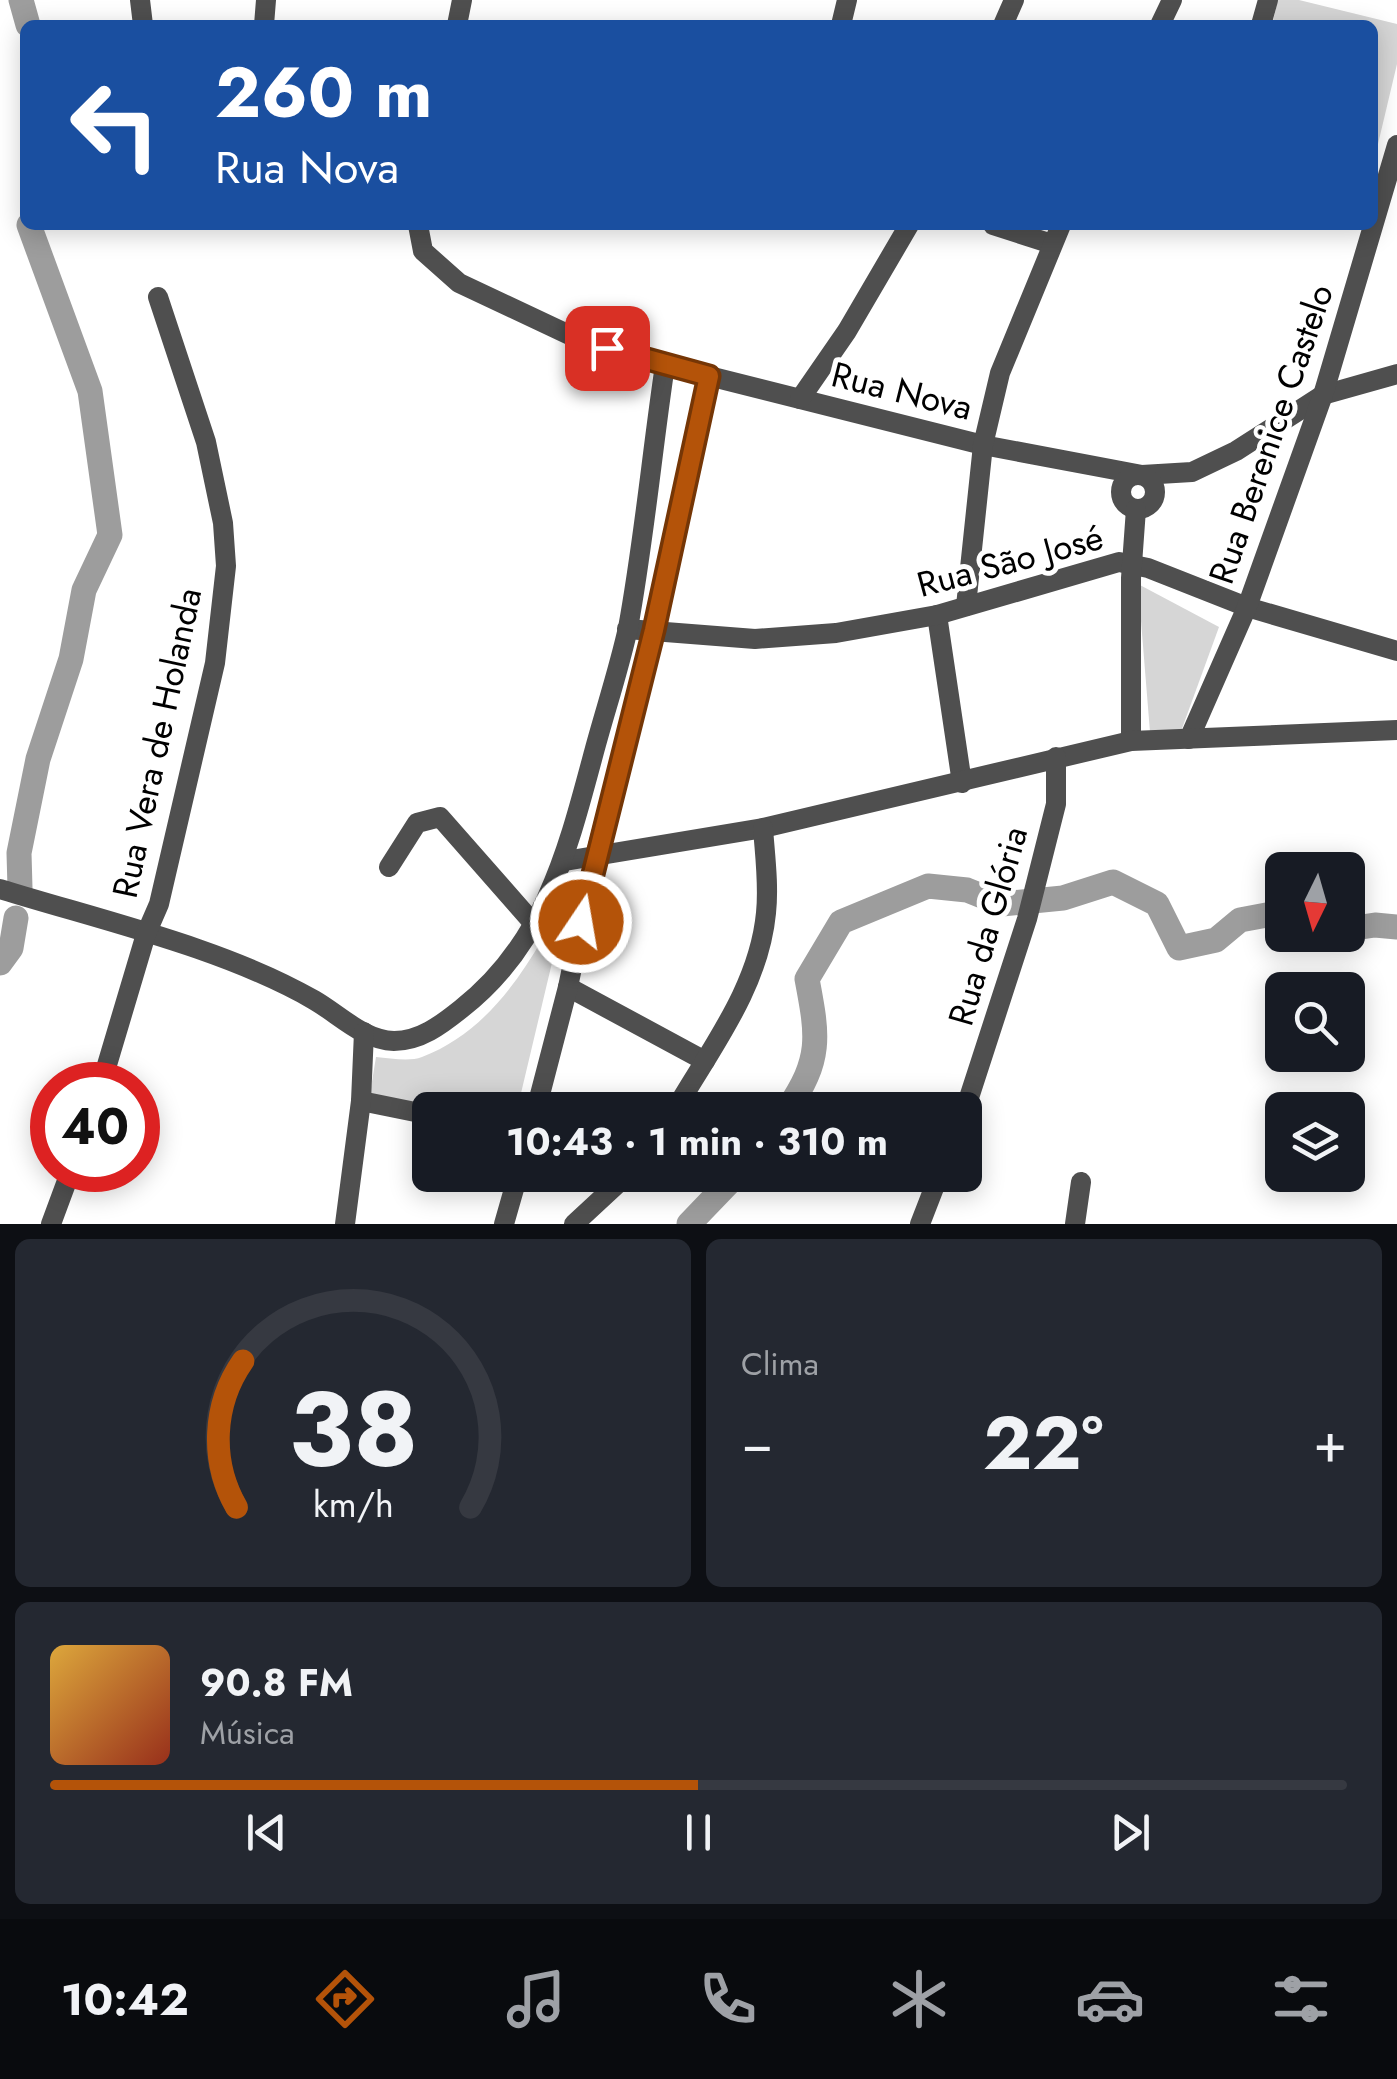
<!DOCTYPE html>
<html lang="pt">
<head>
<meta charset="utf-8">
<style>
  body { margin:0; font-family:Jost,sans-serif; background:#242831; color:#f1f3f6; height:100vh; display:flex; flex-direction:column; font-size:38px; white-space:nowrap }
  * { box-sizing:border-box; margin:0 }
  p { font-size:32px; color:#9ea1a6 }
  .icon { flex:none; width:55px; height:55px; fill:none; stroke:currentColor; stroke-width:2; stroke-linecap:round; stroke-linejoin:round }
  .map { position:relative; height:1224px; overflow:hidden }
  .side { display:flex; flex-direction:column; gap:15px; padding:15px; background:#0d0f14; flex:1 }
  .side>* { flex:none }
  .hud { position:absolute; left:20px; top:20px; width:1358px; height:210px; border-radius:15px; box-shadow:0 5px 25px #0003; background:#1a4fa0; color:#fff; overflow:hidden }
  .needle { width:65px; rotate:185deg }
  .fabs { position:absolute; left:1265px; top:852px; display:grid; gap:20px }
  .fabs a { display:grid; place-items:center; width:100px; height:100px; border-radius:15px; background:#171b24; box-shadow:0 5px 25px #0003; font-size:50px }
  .speed { position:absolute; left:30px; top:1062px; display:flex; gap:20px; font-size:50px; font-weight:700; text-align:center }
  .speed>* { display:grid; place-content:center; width:130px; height:130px; border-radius:50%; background:#171b24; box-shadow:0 5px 25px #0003; line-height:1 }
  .speed .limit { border:15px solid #d22; background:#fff; color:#111 }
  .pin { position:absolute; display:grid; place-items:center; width:85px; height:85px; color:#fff; margin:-42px; border-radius:20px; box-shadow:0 5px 15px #0006 }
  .me { position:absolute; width:110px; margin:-55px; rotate:12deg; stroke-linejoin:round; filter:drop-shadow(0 0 8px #0008) }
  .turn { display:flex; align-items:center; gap:35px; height:210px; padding:0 30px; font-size:45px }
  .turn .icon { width:130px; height:130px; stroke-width:2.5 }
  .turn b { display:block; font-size:70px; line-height:85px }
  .big { font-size:75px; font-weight:700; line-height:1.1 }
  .side .tile { flex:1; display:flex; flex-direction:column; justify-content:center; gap:15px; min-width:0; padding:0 35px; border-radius:15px; background:#242831 }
  .side .dial { align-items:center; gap:0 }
  .dial svg { height:260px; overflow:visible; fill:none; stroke:#363941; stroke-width:7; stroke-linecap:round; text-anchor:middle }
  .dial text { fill:#f1f3f6; stroke:none }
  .song { display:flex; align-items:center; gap:30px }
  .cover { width:120px; height:120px; border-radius:15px; background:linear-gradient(135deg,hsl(40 70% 55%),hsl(10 70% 35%)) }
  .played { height:10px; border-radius:5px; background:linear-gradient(90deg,#b45309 50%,#363941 50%) }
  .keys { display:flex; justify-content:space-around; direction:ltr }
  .heat { display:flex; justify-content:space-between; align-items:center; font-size:55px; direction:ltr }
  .side .tiles { flex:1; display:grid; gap:15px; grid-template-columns:1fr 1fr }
  .tile:last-child { grid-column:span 2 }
  .trip { position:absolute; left:412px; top:1092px; width:570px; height:100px; border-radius:15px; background:#171b24; box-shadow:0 5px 25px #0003; font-weight:700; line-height:100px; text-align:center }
  .menu { display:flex; height:160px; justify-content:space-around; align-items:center; background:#090b0e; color:#9ea1a6 }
  .menu .icon { width:70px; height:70px }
  .menu .selected { color:#b45309 }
  .menu b { font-size:45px; color:#f1f3f6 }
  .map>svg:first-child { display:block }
</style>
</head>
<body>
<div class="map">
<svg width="1397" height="1224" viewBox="0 0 1397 1224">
  <rect width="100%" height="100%" fill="#fff"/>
  <!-- green -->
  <g fill="#d6d6d6">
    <path d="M1278,0h21l98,24v40l-24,101 -1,-140h-100z"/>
    <path d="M1138,584l81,43 -39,107 -30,-2z"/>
    <path d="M570,887l-53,223h-87l-61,-10 7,-43c14,1 33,5 46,0 74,-28 115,-104 148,-170z"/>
  </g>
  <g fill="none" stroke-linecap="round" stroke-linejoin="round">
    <!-- river -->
    <g stroke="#9d9d9d" stroke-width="25">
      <path d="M21,0l7,25"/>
      <path d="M20,888l-1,-35 19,-94 33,-100 13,-69 26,-55 -20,-144 -61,-166"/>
      <path d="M1348,929l27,-4 22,2"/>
      <path d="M0,963l11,-15 5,-30"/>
      <path d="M787,1110c35,-51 31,-73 20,-131l34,-57 87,-36 39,4 35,14 61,-6 50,-16 44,22 22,44 37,-8 24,-20 42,-8"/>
      <path d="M689,1224l47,-49"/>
    </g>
    <!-- minor -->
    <g stroke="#4f4f4f" stroke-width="20">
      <path d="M140,0l3,25"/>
      <path d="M264,25l2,-25"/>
      <path d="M457,25l5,-25"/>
      <path d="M841,25l6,-25"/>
      <path d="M1003,25l11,-25"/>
      <path d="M1160,25l12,-25"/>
      <path d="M1261,25l7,-25"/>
      <path d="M418,225l5,26 36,32 119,56 87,26 318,80 159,30 50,-3 44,-21 87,-56 74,-21"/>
      <path d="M993,225l59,19"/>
      <path d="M800,399l47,-68 62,-106"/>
      <circle cx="1138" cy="492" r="17"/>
      <path d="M966,606l17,-161 17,-72 61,-148"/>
      <path d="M937,615l25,168"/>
      <path d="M627,629l128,10 81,-6 101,-18 182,-53 29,6 99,39 150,44"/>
      <path d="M1189,739l58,-132 76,-212 74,-250"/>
      <path d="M1131,741v-163l5,-69"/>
      <path d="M565,861l198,-33 368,-87 266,-11"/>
      <path d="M389,867l28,-44 23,-6 94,107"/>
      <path d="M0,889c100,31 224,59 314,111 26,15 49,40 80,41 26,0 47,-16 67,-32 84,-65 107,-160 133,-257 11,-41 25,-83 34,-124 16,-87 24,-176 37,-263"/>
      <path d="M568,987l137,74"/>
      <path d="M101,1085l45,-151 13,-30 56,-241 11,-97 -3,-43 -17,-81 -48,-145"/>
      <path d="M361,1101l69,14"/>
      <path d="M536,1110l32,-123 27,-130 59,-227 55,-254"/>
      <path d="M675,1110c36,-62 84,-123 91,-197 3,-28 -1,-57 -3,-85"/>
      <path d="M965,1110l62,-191 29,-115v-47"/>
      <path d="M51,1224l20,-54"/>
      <path d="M345,1224l16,-123 3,-69"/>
      <path d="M504,1224l14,-49"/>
      <path d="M574,1224l53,-49"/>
      <path d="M920,1224l19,-49"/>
      <path d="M1075,1224l6,-42"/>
    </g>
  </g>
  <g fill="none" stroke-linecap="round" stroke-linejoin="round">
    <defs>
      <path id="route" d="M581,922l73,-292 55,-254 -102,-28"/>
    </defs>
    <!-- route casing -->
    <use href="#route" stroke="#753606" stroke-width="25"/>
    <!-- route -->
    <use href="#route" stroke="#b45309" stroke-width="18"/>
  </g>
  <g text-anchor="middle" stroke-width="10" stroke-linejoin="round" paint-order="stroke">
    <!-- street labels -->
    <g font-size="35" fill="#000" stroke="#fff">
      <text transform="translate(902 391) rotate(14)" y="12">Rua Nova</text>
      <text transform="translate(1271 434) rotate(-71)" y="12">Rua Berenice Castelo</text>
      <text transform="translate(1010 561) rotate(-15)" y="12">Rua São José</text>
      <text transform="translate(157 743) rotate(-78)" y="12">Rua Vera de Holanda</text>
      <text transform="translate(988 926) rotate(-74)" y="12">Rua da Glória</text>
    </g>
  </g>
</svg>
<div class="fabs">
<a><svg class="needle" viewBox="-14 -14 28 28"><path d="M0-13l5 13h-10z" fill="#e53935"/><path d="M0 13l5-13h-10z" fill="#9ea1a6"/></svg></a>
<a><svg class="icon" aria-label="search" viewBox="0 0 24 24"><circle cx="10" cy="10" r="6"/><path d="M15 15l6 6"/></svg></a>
<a><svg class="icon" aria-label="layers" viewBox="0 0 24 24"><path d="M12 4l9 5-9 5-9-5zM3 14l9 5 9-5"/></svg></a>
</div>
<div class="speed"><div class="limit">40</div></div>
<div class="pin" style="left:607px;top:348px;background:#d93025"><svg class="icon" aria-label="arrive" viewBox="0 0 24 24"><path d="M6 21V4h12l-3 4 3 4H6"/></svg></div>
<svg class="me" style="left:581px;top:922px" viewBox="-20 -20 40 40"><circle r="17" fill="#b45309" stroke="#fff" stroke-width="3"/><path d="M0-11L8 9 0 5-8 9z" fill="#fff"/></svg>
<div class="trip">10:43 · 1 min · 310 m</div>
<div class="hud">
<div class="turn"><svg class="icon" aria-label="left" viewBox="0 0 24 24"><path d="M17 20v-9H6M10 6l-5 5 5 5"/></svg><div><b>260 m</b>Rua Nova</div></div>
</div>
</div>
<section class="side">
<div class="tiles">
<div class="tile dial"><svg viewBox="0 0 100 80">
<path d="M14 69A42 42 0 1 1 86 69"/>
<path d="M14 69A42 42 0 0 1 16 24" stroke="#b45309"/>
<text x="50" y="56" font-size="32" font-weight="700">38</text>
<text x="50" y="72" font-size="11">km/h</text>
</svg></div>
<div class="tile"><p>Clima</p>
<div class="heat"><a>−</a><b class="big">22°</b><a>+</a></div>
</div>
<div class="tile">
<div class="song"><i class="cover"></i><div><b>90.8 FM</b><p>Música</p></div></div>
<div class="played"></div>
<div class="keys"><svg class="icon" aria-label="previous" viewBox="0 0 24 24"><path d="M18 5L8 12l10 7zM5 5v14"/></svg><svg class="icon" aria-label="pause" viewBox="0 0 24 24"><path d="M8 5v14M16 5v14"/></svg><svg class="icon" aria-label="next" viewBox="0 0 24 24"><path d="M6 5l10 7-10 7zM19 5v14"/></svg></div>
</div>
</div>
</section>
<nav class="menu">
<b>10:42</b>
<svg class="icon selected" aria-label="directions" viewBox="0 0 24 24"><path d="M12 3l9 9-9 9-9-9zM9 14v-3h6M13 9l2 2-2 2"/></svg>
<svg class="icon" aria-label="music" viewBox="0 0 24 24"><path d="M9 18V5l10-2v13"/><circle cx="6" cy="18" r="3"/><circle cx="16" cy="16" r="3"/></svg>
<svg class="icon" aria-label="phone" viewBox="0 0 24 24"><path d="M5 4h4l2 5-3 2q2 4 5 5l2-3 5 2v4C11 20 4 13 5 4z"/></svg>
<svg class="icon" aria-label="climate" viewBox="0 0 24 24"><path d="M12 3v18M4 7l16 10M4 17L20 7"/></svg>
<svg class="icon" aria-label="car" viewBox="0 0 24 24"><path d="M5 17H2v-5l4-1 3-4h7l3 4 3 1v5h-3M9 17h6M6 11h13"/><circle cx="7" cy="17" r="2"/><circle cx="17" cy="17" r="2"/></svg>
<svg class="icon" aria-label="filters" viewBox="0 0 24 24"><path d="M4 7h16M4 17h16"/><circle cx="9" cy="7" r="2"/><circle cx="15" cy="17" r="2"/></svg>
</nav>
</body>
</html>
